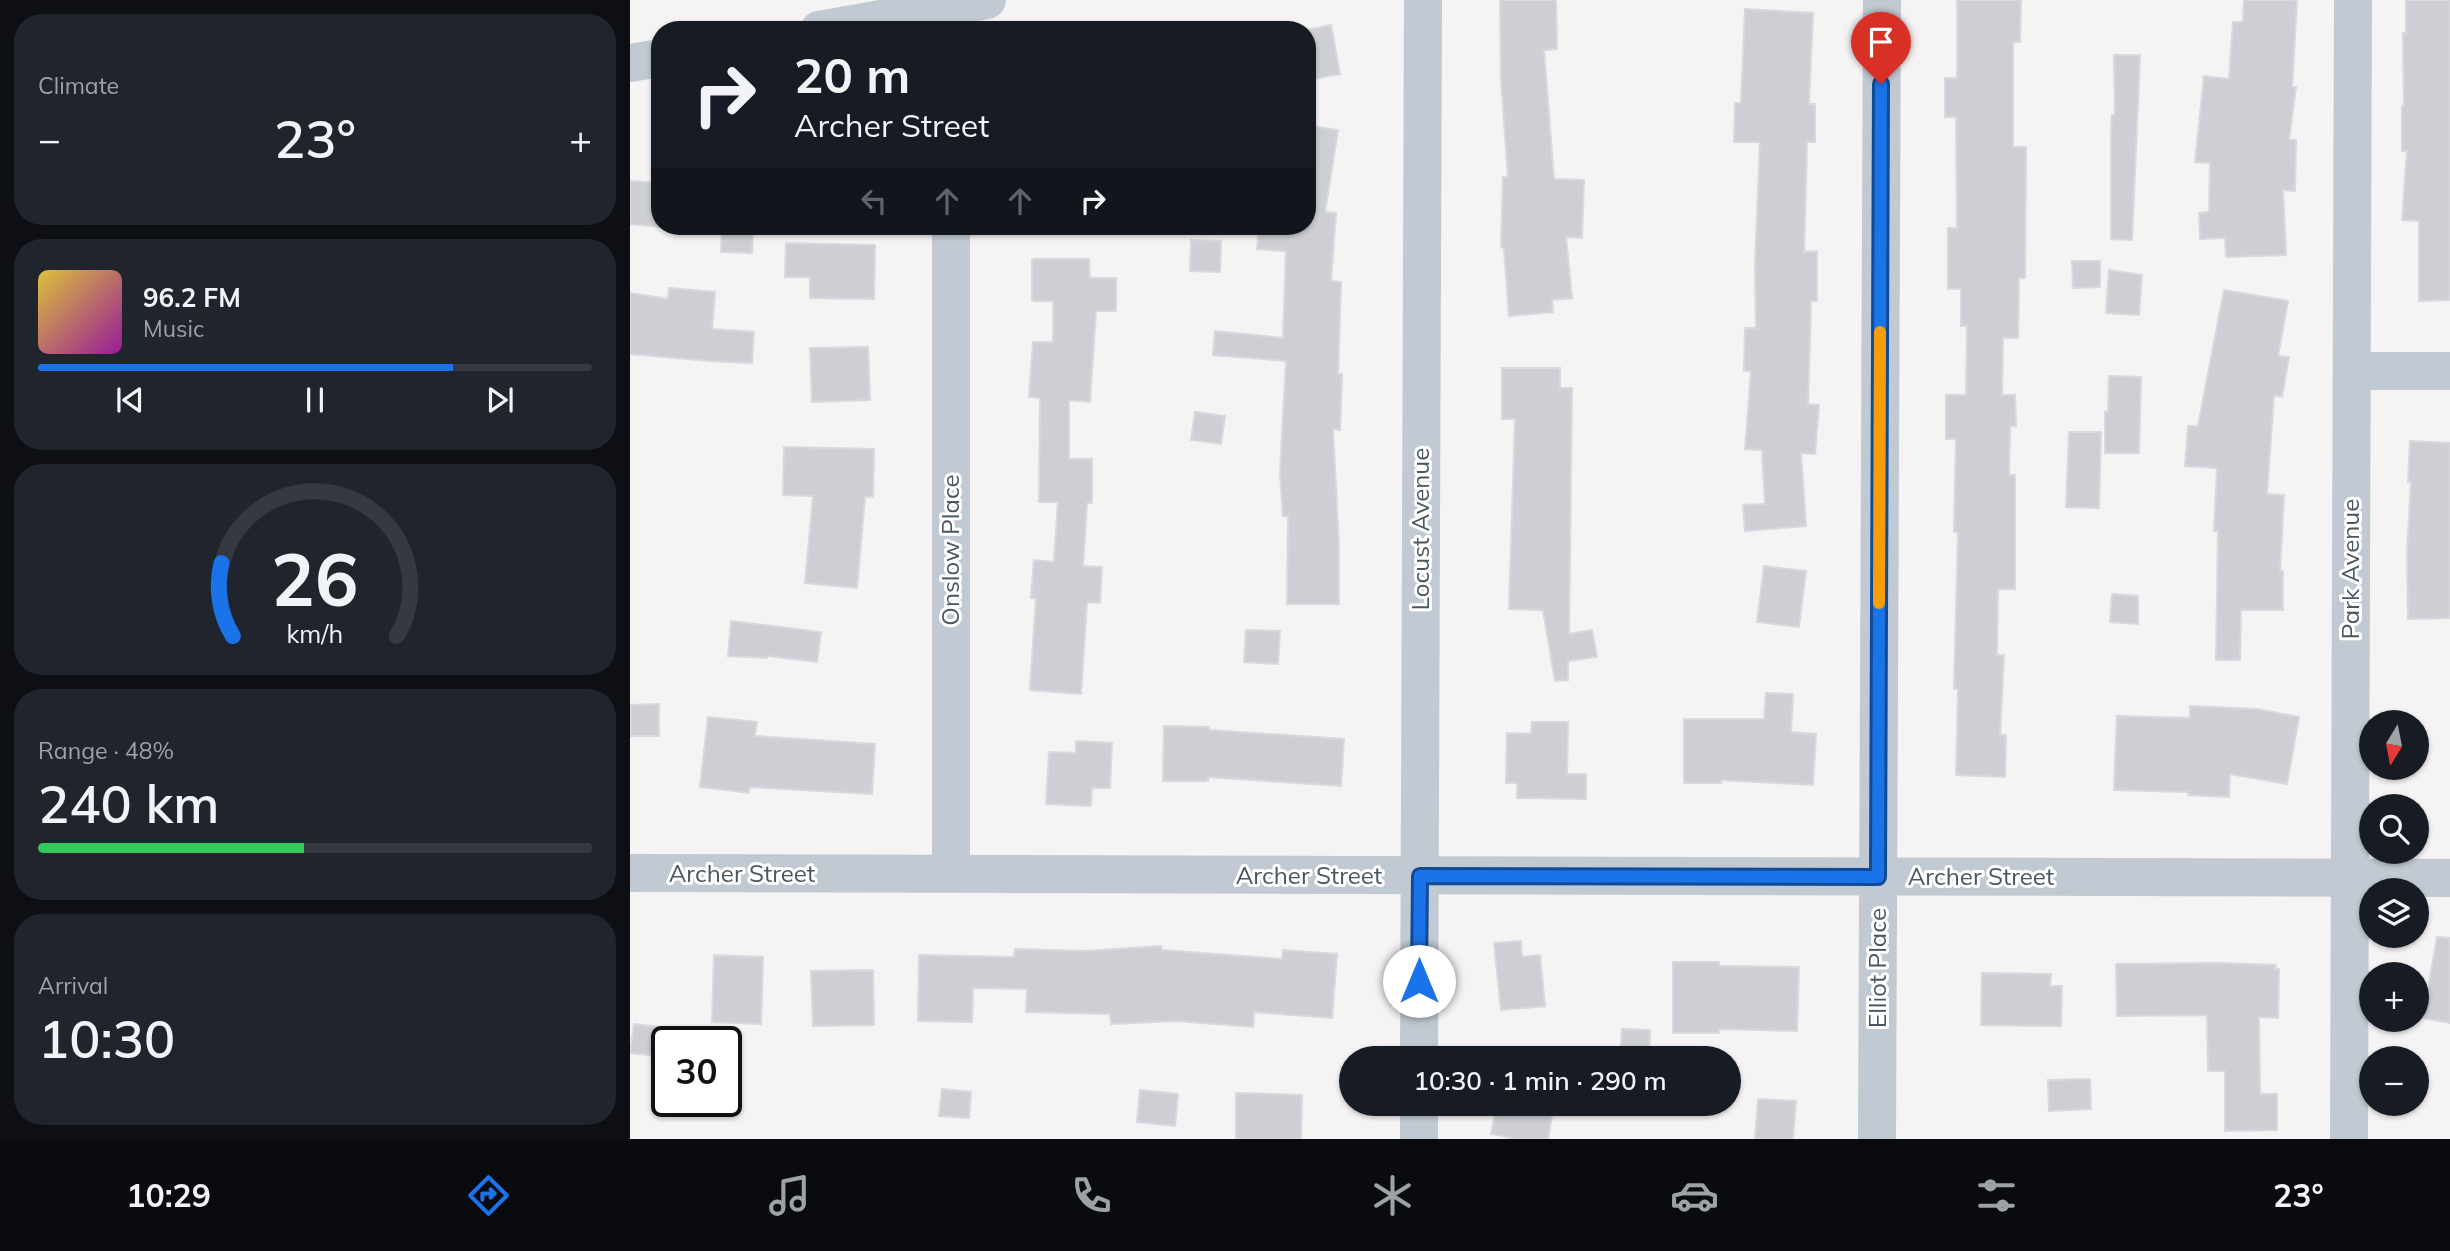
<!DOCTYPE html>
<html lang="en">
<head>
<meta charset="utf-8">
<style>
  body { margin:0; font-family:Mulish,sans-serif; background:#20242c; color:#f1f3f6; height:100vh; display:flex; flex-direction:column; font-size:26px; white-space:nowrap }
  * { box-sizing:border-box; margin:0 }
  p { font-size:23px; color:#9ea1a6 }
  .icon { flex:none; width:38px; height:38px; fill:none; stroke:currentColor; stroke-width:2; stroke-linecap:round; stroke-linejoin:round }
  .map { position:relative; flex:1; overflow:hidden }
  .drawer { display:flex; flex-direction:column; gap:14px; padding:14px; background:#0d0f14; width:630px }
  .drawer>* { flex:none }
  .guide { position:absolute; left:21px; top:21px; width:665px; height:214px; border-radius:28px; box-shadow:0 2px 5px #0004; background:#171b24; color:#f1f3f6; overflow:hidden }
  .needle { width:46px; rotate:190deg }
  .tools { position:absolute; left:1729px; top:710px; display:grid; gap:14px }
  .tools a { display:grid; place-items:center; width:70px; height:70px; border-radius:50%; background:#171b24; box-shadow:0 2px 5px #0004; font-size:35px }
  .speed { position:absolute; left:21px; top:1026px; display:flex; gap:14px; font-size:35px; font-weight:700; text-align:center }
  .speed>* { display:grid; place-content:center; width:91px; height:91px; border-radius:50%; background:#171b24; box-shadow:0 2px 5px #0004; line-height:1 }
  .speed .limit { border:4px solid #111; border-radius:10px; background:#fff; color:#111 }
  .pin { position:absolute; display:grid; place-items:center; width:60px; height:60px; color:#fff; margin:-72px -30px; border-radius:50% 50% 50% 0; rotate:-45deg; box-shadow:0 0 7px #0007 }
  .pin .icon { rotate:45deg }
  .me { position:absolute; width:77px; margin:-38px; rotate:0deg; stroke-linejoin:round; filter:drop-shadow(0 0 5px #0008) }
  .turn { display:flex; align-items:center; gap:24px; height:147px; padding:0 28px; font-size:32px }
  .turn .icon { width:91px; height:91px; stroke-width:2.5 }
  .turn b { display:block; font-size:49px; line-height:60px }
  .lanes { display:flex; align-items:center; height:66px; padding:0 28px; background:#0003; justify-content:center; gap:35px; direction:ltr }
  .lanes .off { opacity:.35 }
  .big { font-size:52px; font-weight:600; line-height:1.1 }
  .drawer .widget { flex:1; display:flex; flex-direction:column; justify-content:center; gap:10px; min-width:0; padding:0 24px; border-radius:28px; background:#20242c }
  .drawer .dial { align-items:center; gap:0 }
  .dial svg { height:182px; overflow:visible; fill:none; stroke:#363941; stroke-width:7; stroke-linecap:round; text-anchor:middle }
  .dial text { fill:#f1f3f6; stroke:none }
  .song { display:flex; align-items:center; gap:21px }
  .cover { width:84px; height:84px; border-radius:10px; background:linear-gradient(135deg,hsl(50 70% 55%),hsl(300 70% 35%)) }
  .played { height:7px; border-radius:4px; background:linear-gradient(90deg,#1a73e8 75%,#363941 75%) }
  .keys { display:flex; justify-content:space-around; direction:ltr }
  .heat { display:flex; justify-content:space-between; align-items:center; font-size:38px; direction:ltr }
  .charge { height:10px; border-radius:5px; background:linear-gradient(90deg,#34c759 48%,#363941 0) }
  .trip { position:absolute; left:709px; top:1046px; width:402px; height:70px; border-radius:35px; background:#171b24; box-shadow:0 2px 5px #0004; font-weight:600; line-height:70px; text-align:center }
  .menu { display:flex; height:112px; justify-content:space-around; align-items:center; background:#090b0e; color:#9ea1a6 }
  .menu .icon { width:49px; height:49px }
  .menu .selected { color:#1a73e8 }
  .menu b { font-size:32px; color:#f1f3f6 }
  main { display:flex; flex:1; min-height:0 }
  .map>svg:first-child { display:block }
</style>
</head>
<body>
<main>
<section class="drawer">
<div class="widget"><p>Climate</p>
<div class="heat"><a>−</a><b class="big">23°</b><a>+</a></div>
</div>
<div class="widget">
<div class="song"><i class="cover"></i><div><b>96.2 FM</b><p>Music</p></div></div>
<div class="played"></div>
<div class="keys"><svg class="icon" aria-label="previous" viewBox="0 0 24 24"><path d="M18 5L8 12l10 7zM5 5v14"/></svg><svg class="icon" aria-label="pause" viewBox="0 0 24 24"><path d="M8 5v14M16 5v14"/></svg><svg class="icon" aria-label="next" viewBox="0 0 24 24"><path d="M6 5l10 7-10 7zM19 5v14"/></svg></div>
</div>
<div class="widget dial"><svg viewBox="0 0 100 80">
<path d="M14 69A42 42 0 1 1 86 69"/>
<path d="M14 69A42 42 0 0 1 9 37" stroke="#1a73e8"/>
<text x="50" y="56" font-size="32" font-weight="700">26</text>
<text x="50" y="72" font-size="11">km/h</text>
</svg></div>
<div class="widget"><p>Range · 48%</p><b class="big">240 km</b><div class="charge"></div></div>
<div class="widget"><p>Arrival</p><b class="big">10:30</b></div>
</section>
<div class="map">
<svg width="1820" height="1139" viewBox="0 0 1820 1139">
  <rect width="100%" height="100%" fill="#f5f3f3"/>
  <!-- building -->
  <g fill="#cdcfd5" stroke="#d7d9de" stroke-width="2">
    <path d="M870,0h56l1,49 -13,1 10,129 30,1 -2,58 -16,-1 6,61 -20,2 1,12 -44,4 -5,-68 -3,-1 2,-70h5l-7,-98z"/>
    <path d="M1327,0h64l-1,42h-7v105h13l-1,131h-6l-1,60h-15l-1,57h13l1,31h-6l-1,49h6v114h-17l-1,66h7l-4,80h6l-1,42 -49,-2 2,-86h-4l4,-157h-4l2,-93h-10v-44h20l1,-69h-6v-37h-13v-61h9l-1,-111h-11v-39h12z"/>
    <path d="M1614,0h53l-5,87h4l-7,53h7l-1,51 -12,-1 3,65 -60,2 -1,-19 -25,1 -1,-26 10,-1 1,-49 -15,-1 9,-86 25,3 4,-57h10z"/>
    <path d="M1776,0h44v300l-31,1v-80l-17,-1 5,-69h-5v-45h2l-1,-73h3z"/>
    <path d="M1115,9l68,4 -4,91h6v38h-8l-3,110 13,-1v50h-6l-3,103 11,1 -4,49 -14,-1 5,73 -61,5 -2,-26 22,-1 -3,-54 -17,-1 6,-78h-7l1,-43h11l-1,-64 5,-122h-26l1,-39h6z"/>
    <path d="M701,25l9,49 -33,6v-50z"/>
    <path d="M1484,55h26l-8,185 -21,-1v-107l1,-17h3z"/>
    <path d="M677,125l31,5 -13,82 11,1 -5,68 10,1 -3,92h4l-2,56 -7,-1 6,117v58h-52l1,-88h-5l-3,-43 6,-112 -73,-6 2,-24 68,7 3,-87 -29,-2 2,-23h48z"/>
    <path d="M0,181l30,2v44l-30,-3z"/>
    <path d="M92,226h31l-1,27 -31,-1z"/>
    <path d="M561,240l30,1 -1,31 -30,-1z"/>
    <path d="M156,243l89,2 -1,54 -64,-1v-21h-25z"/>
    <path d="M402,259h57l1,19h26v33h-20l-6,91 -21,-2v59h23v44h-5l-4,63 19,1 -2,36 -13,-1 -6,92 -51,-4 6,-92h-5l3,-38 20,2 4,-60h-19l1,-104 -11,-1 4,-55h20v-41h-21z"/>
    <path d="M1442,261h28v26l-27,1z"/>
    <path d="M1479,270l33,5 -3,40 -33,-2z"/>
    <path d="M39,288l46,4 -3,37 42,3 -2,31 -43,-2 -79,-7v-61l38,6z"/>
    <path d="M1594,290l64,11 -10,55 11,1 -7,40 -8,-2 -7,99 17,1 -4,76h3v39h-42l-1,50h-24l2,-129h-4l3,-63 -32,-2 3,-40h10z"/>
    <path d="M238,347l2,53 -58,2 -2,-54z"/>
    <path d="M872,368h58v20h12l-3,246 23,-4 5,27 -29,4v19l-13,1 -12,-71 -34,-1 6,-190h-13z"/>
    <path d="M1479,376l32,1 -2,76h-34v-41h3z"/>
    <path d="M565,412l30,4 -4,28 -30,-4z"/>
    <path d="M1439,432h32l-2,76 -33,-1z"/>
    <path d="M1780,441l40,2v175l-42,1 -1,-66 4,-70 -3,-1z"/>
    <path d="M154,447l90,2 -1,48h-8l-8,91 -52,-5 8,-87 -30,-1z"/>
    <path d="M1134,566l42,5 -7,56 -42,-5z"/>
    <path d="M1482,594l26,2v28l-28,-2z"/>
    <path d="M101,621l90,11 -4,30 -50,-6v2l-39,-2z"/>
    <path d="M616,630l34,1 -2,33 -34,-2z"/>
    <path d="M1136,693l27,1 -2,38 25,2 -3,51 -92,-5v3h-37v-64h80z"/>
    <path d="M29,704v32h-28v-31z"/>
    <path d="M1560,706l67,3 42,8 -12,67 -57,-10 -1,23 -41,-2v-3l-74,-2 3,-74 73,2z"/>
    <path d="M78,717l49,5 -2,14 120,8 -3,50 -122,-7 -1,6 -49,-6z"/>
    <path d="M902,722h36l-1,52h19v25l-69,-1v-15h-11l1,-50 24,1z"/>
    <path d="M534,726l45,1v3l135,9 -3,47 -133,-9v4h-45z"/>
    <path d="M446,741l36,2 -2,45h-18l-1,18 -45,-2 3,-52 27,1z"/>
    <path d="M1807,937l13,1v85l-27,-5z"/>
    <path d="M891,941l1,16 18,-2 5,51 -44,4 -7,-67z"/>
    <path d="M531,946l1,4 120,9 1,-9 54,4 -5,64 -78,-6 -1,15 -77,-6 -65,3 -1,-10 -84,-2 1,-23 -54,-1 -1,34 -54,-1 1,-66 95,2 1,-8 70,2z"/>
    <path d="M84,955l49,2 -2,67 -49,-2z"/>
    <path d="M1043,962h46v4l80,1 -2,64 -78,-2v4h-46z"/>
    <path d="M1587,963l59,2 -1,4h4l-1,49 -19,-1 1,77h17v36l-52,1v-60h-17l-1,-56 -90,1 -1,-52z"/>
    <path d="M243,970l1,55 -61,1 -2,-55z"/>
    <path d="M1352,973l69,1 -1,12h12l-1,40 -80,-1z"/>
    <path d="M4,1024l26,3 -3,29 -27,-3z"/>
    <path d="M992,1029l28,1 -1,29 -29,-1z"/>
    <path d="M1460,1079l1,30 -42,2 -1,-31z"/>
    <path d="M312,1089l29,3 -2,26 -30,-2z"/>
    <path d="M510,1090l38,4 -3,32 -38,-4z"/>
    <path d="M606,1093l66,2 -1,44h-65z"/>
    <path d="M1128,1099l38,2 -3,38h-38z"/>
    <path d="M867,1104h57l-6,35h-31l-26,-5z"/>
  </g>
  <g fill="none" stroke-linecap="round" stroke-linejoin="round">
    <!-- minor -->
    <g stroke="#c1cad2" stroke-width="38">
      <path d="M189,30l168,-30"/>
      <path d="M0,63l30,-5"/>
      <path d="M1722,371h98"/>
      <path d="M0,873l1820,5"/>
      <path d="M321,873v-647"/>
      <path d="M789,1059l4,-1059"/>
      <path d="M789,1139v-35"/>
      <path d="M1247,1139l5,-1139"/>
      <path d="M1719,1139l4,-1139"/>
    </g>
  </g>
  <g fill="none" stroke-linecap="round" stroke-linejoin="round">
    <defs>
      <path id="route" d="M789,981l1,-105 458,1 3,-793"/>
    </defs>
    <!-- route casing -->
    <use href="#route" stroke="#114b97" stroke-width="18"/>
    <!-- route -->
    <use href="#route" stroke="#1a73e8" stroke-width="12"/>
    <!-- slow -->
    <path stroke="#f59e0b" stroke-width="12" d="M1249,603l1,-271"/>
  </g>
  <g text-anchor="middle" stroke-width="6" stroke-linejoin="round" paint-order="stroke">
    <!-- street labels -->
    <g font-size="24" fill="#4a5661" stroke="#fff">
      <text transform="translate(791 529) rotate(-90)" y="8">Locust Avenue</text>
      <text transform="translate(321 550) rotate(-90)" y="8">Onslow Place</text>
      <text transform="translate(1721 569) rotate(-90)" y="8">Park Avenue</text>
      <text x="112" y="882">Archer Street</text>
      <text x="679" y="884">Archer Street</text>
      <text x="1351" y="885">Archer Street</text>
      <text transform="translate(1248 968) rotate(-90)" y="8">Elliot Place</text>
    </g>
  </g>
</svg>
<div class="tools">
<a><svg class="needle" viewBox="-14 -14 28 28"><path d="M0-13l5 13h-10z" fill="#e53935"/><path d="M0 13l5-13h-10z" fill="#9ea1a6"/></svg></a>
<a><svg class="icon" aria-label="search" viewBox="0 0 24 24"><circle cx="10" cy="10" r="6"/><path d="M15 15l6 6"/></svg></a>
<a><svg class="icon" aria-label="layers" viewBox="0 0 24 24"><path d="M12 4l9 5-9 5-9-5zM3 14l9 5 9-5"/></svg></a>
<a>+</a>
<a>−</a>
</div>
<div class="speed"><div class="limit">30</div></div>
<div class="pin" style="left:1251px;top:84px;background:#d93025"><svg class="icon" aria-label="arrive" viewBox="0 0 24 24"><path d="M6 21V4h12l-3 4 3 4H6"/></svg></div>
<svg class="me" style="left:789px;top:981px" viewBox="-20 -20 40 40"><circle r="19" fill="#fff"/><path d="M0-13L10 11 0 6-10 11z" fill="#1a73e8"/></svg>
<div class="trip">10:30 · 1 min · 290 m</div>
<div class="guide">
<div class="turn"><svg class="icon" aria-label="right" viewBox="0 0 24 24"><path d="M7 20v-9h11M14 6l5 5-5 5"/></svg><div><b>20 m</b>Archer Street</div></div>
<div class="lanes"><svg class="icon off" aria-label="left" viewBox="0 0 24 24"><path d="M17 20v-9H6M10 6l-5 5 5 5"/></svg><svg class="icon off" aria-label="ahead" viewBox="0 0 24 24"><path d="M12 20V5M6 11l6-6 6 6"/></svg><svg class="icon off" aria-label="ahead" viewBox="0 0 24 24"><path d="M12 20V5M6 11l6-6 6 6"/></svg><svg class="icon" aria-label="right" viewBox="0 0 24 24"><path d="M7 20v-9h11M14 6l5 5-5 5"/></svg></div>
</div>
</div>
</main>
<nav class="menu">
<b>10:29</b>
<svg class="icon selected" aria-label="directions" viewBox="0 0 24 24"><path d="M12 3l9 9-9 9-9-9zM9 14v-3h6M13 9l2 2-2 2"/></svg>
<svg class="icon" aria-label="music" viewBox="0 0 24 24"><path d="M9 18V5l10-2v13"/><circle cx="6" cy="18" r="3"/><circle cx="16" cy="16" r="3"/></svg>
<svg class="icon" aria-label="phone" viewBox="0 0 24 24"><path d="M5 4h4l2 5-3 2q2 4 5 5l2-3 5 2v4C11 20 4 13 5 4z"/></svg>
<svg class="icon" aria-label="climate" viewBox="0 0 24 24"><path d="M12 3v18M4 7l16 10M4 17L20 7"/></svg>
<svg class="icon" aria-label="car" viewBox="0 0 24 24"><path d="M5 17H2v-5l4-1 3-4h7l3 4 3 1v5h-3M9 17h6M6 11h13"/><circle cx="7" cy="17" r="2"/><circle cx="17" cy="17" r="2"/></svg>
<svg class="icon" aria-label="filters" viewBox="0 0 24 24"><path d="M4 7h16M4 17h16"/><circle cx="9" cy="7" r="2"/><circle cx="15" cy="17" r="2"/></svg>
<b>23°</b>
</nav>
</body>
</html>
